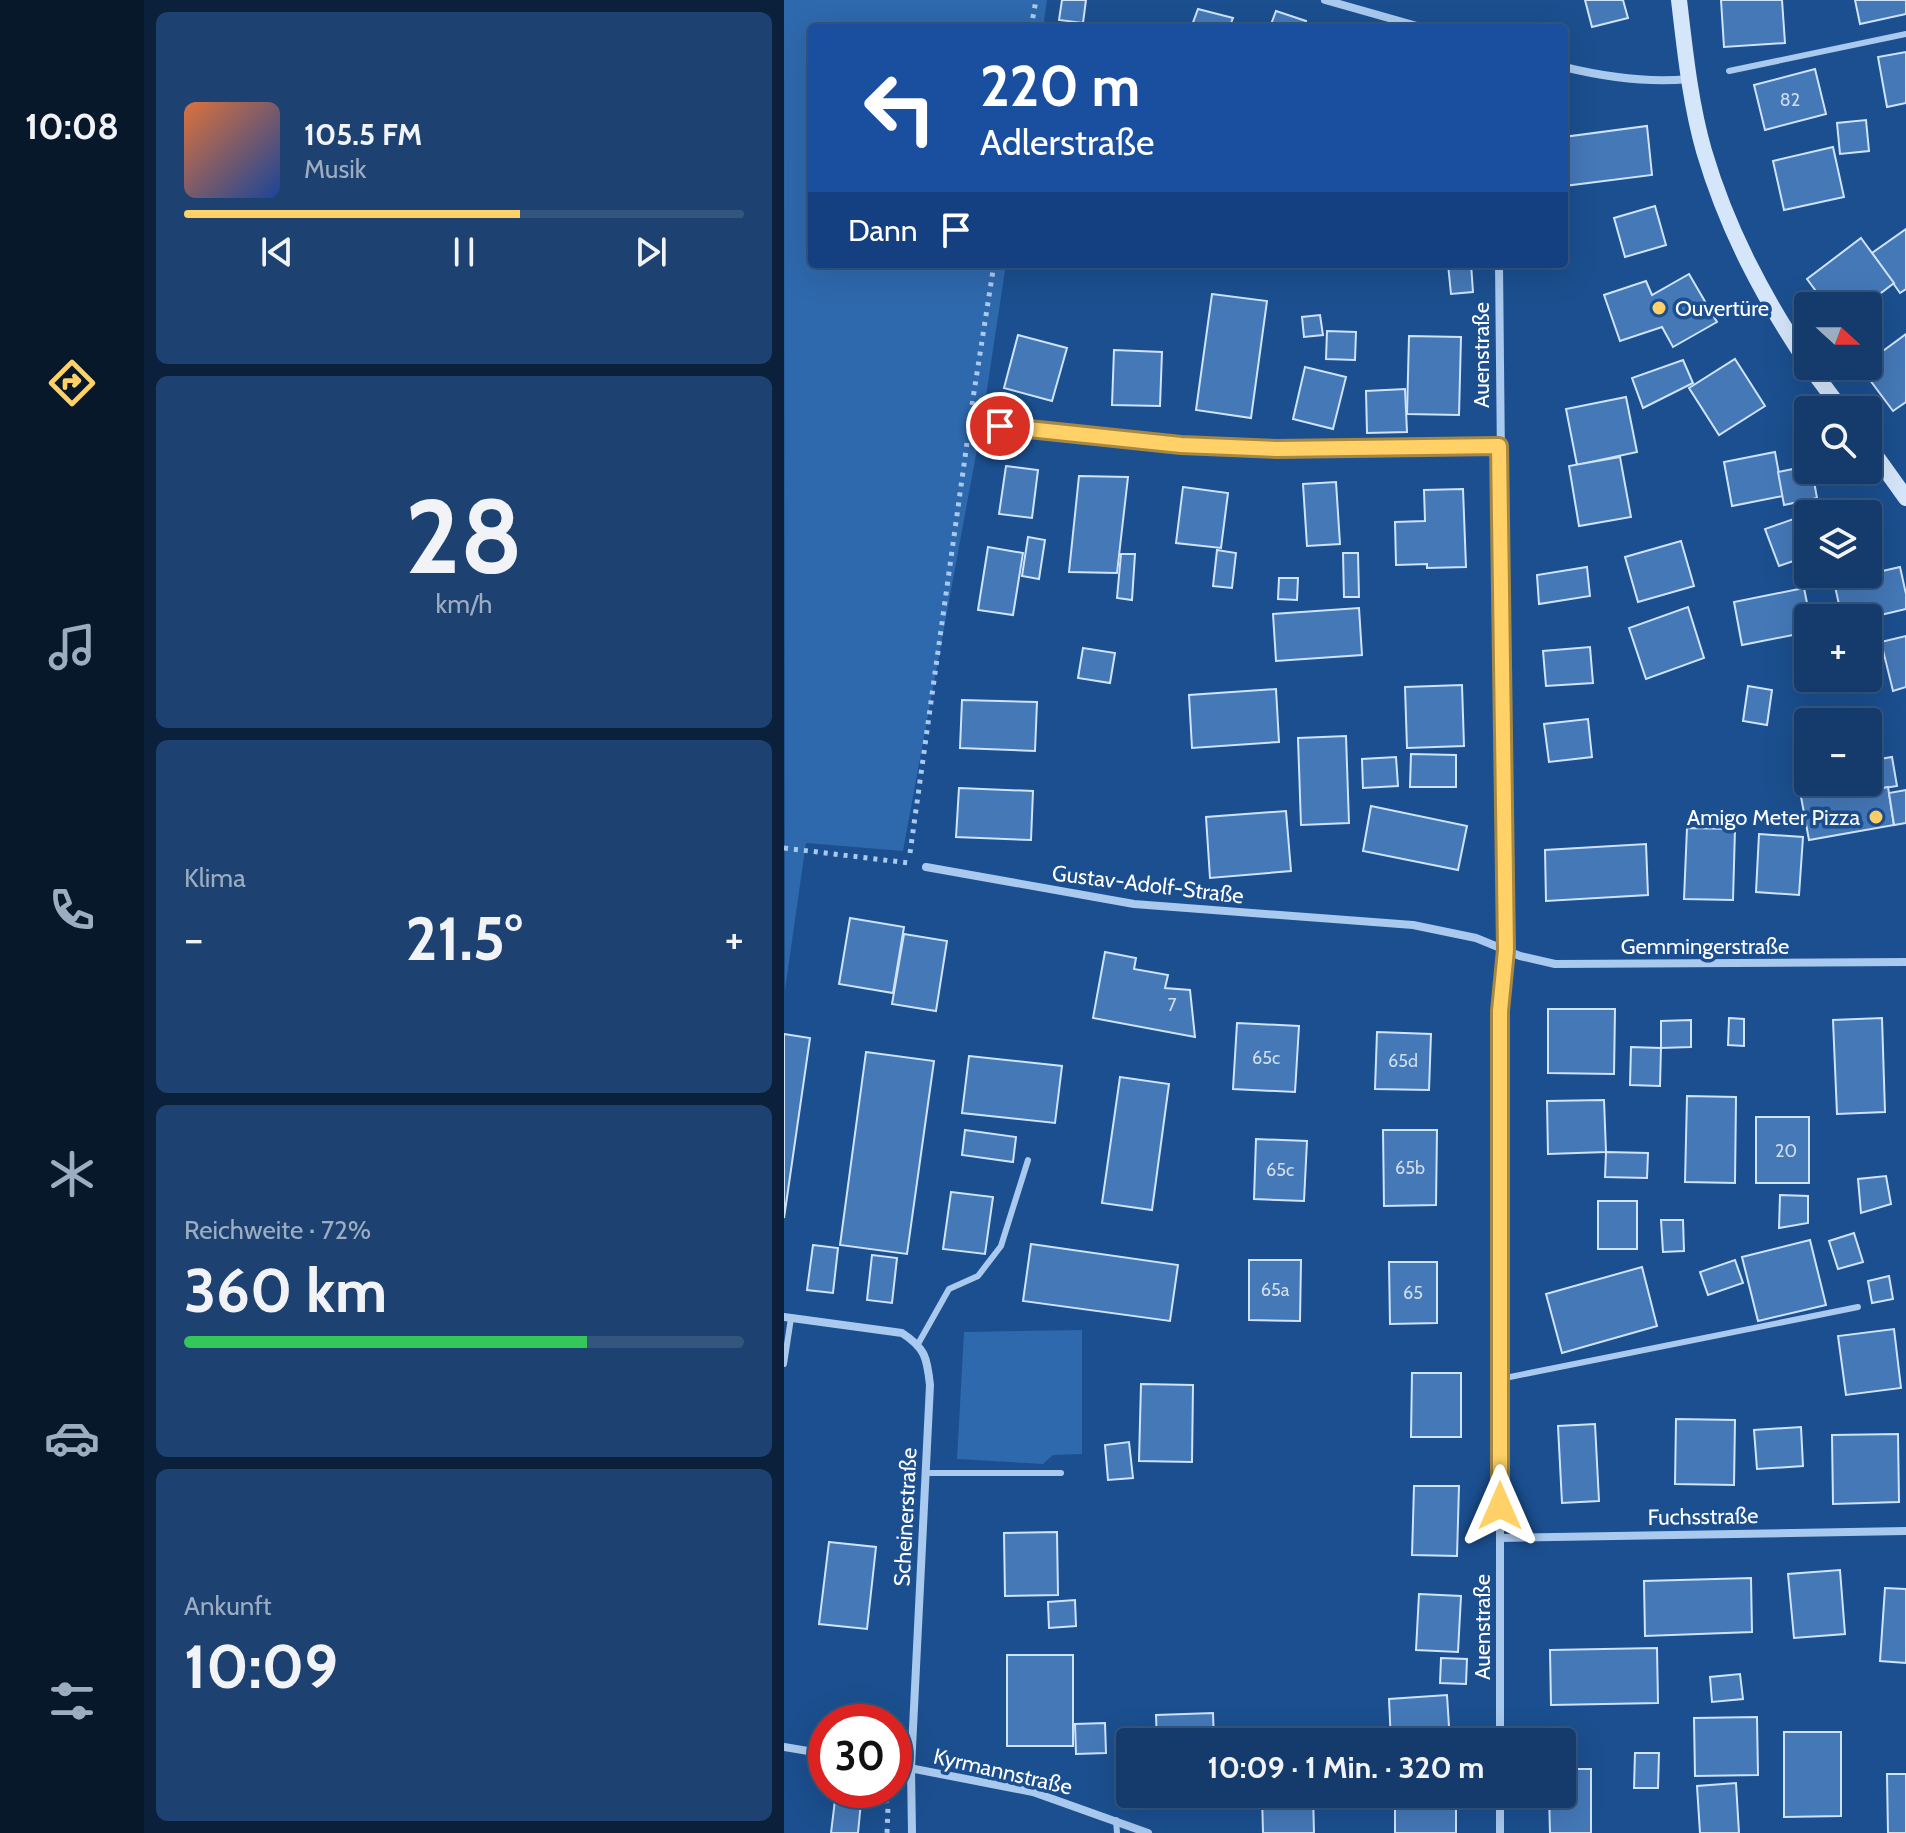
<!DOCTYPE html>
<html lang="de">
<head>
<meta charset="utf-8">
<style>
  body { margin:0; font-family:Cabin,sans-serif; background:#1d4271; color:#f1f3f6; height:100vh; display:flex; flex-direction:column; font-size:30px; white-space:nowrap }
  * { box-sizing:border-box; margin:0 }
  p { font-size:26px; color:#9dadc1 }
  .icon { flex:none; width:44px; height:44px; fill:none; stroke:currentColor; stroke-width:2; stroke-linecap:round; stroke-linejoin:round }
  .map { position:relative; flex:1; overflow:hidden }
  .side { display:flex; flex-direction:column; gap:12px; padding:12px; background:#0b203b; width:640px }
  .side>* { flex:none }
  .hud { position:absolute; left:24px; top:24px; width:760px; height:244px; border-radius:8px; box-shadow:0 8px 32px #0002,0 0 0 2px #33557e; background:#1a4fa0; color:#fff; overflow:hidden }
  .needle { width:52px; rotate:111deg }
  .tools { position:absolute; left:1010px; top:292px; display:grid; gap:16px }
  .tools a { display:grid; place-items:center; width:88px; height:88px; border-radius:8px; background:#143b6b; box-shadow:0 8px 32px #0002,0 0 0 2px #33557e; font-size:40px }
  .speed { position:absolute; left:24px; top:1704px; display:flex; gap:16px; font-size:40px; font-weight:700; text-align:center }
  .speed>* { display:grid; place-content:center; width:104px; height:104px; border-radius:50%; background:#143b6b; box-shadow:0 8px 32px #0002,0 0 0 2px #33557e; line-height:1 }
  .speed .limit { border:12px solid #d22; background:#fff; color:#111 }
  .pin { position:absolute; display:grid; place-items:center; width:68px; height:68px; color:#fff; margin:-34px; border:4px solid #fff; border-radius:50%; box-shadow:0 2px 8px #0007 }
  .me { position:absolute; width:88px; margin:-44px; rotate:0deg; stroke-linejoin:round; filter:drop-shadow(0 0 6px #0008) }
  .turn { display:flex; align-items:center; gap:28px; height:168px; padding:0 40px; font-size:36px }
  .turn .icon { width:104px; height:104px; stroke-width:2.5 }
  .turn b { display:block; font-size:56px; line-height:68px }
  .then { display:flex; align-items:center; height:76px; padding:0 40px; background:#0003; gap:16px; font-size:30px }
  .big { font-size:60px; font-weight:700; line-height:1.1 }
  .side .card { flex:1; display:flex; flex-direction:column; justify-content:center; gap:12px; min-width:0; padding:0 28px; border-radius:12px; background:#1d4271 }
  .side .dial { align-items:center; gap:0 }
  .dial b { font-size:104px; line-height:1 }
  .song { display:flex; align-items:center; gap:24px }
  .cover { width:96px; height:96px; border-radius:12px; background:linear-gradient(135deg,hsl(20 70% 55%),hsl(220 70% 35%)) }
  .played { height:8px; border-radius:4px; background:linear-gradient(90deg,#ffd166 60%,#33557e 60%) }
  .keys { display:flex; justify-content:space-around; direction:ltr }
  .heat { display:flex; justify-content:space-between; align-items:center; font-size:44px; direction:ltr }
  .charge { height:12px; border-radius:6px; background:linear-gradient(90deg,#34c759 72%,#33557e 0) }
  .trip { position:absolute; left:332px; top:1728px; width:460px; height:80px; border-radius:8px; background:#143b6b; box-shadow:0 8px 32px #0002,0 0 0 2px #33557e; font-weight:700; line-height:80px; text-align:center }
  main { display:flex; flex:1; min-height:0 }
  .dock { display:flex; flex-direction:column; width:144px; justify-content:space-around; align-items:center; background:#08182b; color:#9dadc1 }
  .dock .icon { width:56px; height:56px }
  .dock .on { color:#ffd166 }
  .dock b { font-size:36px; color:#f1f3f6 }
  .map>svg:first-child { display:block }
</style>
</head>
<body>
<main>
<nav class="dock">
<b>10:08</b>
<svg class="icon on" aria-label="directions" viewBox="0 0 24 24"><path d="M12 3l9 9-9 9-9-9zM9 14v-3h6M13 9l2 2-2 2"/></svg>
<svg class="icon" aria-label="music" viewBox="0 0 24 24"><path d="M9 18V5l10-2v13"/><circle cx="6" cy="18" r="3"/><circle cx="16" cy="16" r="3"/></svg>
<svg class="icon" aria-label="phone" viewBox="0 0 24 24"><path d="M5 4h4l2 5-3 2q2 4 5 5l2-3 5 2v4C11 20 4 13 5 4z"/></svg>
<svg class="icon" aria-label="climate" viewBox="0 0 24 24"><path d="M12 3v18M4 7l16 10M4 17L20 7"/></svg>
<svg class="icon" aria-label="car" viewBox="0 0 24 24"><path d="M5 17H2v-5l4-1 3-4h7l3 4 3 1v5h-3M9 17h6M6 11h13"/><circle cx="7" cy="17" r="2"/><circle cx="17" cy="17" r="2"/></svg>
<svg class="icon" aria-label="filters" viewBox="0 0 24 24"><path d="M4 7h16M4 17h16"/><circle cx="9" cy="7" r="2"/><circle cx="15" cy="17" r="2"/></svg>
</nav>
<section class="side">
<div class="card">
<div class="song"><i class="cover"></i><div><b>105.5 FM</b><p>Musik</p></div></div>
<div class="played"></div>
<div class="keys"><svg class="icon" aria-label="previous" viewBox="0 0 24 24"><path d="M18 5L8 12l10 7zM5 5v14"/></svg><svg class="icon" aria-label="pause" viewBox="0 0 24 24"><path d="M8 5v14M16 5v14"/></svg><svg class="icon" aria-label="next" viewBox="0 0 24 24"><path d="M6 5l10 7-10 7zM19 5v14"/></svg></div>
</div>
<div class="card dial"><b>28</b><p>km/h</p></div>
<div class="card"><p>Klima</p>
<div class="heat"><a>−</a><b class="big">21.5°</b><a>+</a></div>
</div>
<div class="card"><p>Reichweite · 72%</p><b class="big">360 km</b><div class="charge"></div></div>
<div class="card"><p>Ankunft</p><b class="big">10:09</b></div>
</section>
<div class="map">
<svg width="1122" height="1833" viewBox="0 0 1122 1833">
  <rect width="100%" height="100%" fill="#1b4f8f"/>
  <!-- green -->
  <g fill="#2e69ad">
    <path d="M0,0h263l-4,28h-231v236h194l-24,158 -79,429 -97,-8 -21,147z"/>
    <path d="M298,1330v124l-29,1 -10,9 -86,-5 7,-127z"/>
  </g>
  <!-- building -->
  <g fill="#4478b7" stroke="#cfe3fa" stroke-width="2">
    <path d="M278,0h24l-3,23 -24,-3z"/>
    <path d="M801,0h38l5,18 -36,9z"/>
    <path d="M937,0h61l3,43 -61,4z"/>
    <path d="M1071,0h51v14l-46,10z"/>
    <path d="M414,9l35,9 -4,10h-38z"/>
    <path d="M492,11l30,10 -2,7 -34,-1z"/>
    <path d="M1122,52v51l-19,4 -9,-50z"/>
    <path d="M1031,69l11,45 -61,16 -11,-45z"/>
    <path d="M1082,120l3,31 -29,3 -3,-31z"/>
    <path d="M863,126l5,49 -88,11v-49z"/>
    <path d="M1049,147l11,50 -60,13 -11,-49z"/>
    <path d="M871,206l11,39 -41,12 -11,-39z"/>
    <path d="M1122,229v60l-6,4 -28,-40z"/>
    <path d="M1077,238l33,45 -30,23h-37l-20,-27z"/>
    <path d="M664,264h23l2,28 -22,2z"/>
    <path d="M905,274l28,48 -44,25 -11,-20 -42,14 -16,-46 42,-14 6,14z"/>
    <path d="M428,294l55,7 -16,117 -55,-8z"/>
    <path d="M536,315l3,20 -19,2 -2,-20z"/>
    <path d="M543,331l29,1 -1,28 -29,-1z"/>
    <path d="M1122,334v68l-13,9 -32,-43 7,-2v-4z"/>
    <path d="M234,335l49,13 -15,53 -48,-13z"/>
    <path d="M625,336l52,1 -2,78 -52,-1z"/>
    <path d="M330,350l48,2 -2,54 -48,-1z"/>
    <path d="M951,359l30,47 -46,29 -30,-47z"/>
    <path d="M899,360l10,23 -50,25 -11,-30z"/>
    <path d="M521,367l41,10 -13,52 -40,-10z"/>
    <path d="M621,389l2,43 -40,1 -1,-42z"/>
    <path d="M842,397l11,55 -60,13 -11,-56z"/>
    <path d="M991,452l8,44 -51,10 -8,-44z"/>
    <path d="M836,457l11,60 -52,9 -10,-60z"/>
    <path d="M222,466l32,4 -6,48 -33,-4z"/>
    <path d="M1024,466v4h4l5,28 -33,7 -6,-33z"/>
    <path d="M295,476l49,1 -11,96 -48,-1z"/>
    <path d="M552,482l4,62 -33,2 -4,-62z"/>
    <path d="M399,487l45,6 -7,55 -45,-5z"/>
    <path d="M679,489l3,78 -39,1v-4l-31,1 -1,-43 30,-1 -1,-31z"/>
    <path d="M1058,502l5,12h-39v42l-29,10 -14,-37z"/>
    <path d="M244,537l17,3 -6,39 -17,-3z"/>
    <path d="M897,541l13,45 -56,16 -13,-45z"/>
    <path d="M204,547l35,6 -10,62 -35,-5z"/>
    <path d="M433,550l19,3 -4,35 -19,-2z"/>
    <path d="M559,553h15l1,44h-15z"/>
    <path d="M337,554h14l-3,46 -15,-2z"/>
    <path d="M803,567l3,29 -51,8 -2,-29z"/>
    <path d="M1116,567l6,27v15l-38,9h-26l-8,-36z"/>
    <path d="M495,578h19l-1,22 -19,-1z"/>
    <path d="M1020,588l6,30 -2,14 -66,13 -8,-43z"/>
    <path d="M904,607l16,51 -58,21 -17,-51z"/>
    <path d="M575,608l3,47 -86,6 -3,-47z"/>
    <path d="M1122,636v51l-13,4 -12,-49z"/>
    <path d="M806,647l3,36 -47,3 -3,-35z"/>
    <path d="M299,648l32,5 -5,30 -32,-5z"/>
    <path d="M678,685l2,61 -57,2 -2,-61z"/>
    <path d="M964,686l24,4 -5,35 -24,-4z"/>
    <path d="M492,689l3,53 -87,6 -3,-53z"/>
    <path d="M178,700l75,2 -2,49 -75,-3z"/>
    <path d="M804,719l4,38 -43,5 -5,-38z"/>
    <path d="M562,736l3,87 -48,2 -3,-87z"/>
    <path d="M627,754l45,1v32h-46z"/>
    <path d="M612,757l2,29 -35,2 -1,-29z"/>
    <path d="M1108,757l5,29 -25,4 -4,-29z"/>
    <path d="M1085,774l3,16 16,-3 6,38 -85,15 -10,-54 25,-4h44z"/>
    <path d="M175,788l74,3 -2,49 -75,-3z"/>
    <path d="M1122,790v33l-12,2 -5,-32z"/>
    <path d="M587,806l96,20 -9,44 -95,-19z"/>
    <path d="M502,811l5,60 -81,7 -4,-61z"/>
    <path d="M903,828l48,1 -2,71 -49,-1z"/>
    <path d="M975,834l44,3 -4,58 -43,-3z"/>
    <path d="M862,844l2,51 -102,6 -1,-51z"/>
    <path d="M66,918l54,9 -11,66 -54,-9z"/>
    <path d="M120,934l43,7 -11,70 -44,-7z"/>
    <path d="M321,952l31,6 -2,11 34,6 -3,13 25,2 5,47 -102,-19z"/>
    <path d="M764,1009h67l-1,65 -66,-1z"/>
    <path d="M945,1018l15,1v27l-16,-1z"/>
    <path d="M1098,1018l3,94 -48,2 -4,-94z"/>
    <path d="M907,1020v27l-30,1v-27z"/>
    <path d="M453,1023l62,3 -4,66 -62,-3z"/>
    <path d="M593,1032l54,2 -2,56 -54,-1z"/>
    <path d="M0,1034l26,4 -26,180z"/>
    <path d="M847,1047l30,1 -1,38 -30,-1z"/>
    <path d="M82,1052l68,9 -27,193 -67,-9z"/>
    <path d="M185,1056l93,10 -7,57 -93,-10z"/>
    <path d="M336,1077l49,7 -17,126 -50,-7z"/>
    <path d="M903,1096l49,1 -1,86 -50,-1z"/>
    <path d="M820,1100l2,52 -58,2 -1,-53z"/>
    <rect x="972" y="1117" width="53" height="66"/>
    <path d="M181,1130l51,7 -3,25 -51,-7z"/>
    <path d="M599,1130h54l-1,75 -52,1z"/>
    <path d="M472,1139l51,2 -3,60 -50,-2z"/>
    <path d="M822,1152l42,1 -1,25 -42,-1z"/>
    <path d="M1102,1176l5,28 -30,9 -3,-34z"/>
    <path d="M167,1192l42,5 -8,57 -42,-5z"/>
    <path d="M996,1195l28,1v27l-29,5z"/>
    <rect x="814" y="1201" width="39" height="48"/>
    <path d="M877,1220h22l1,31 -21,1z"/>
    <path d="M1070,1233l9,29 -25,7 -9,-28z"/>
    <path d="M1026,1240l16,65 -68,16 -16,-64z"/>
    <path d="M247,1244l147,21 -8,56 -147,-20z"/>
    <path d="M29,1245l25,3 -5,45 -26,-3z"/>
    <path d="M88,1255l25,3 -5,45 -25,-3z"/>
    <path d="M465,1260h52l-1,61 -51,-1z"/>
    <path d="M951,1260l8,23 -35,12 -8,-23z"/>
    <path d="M605,1262h48v61l-47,1z"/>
    <path d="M858,1267l15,59 -95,27 -16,-59z"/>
    <path d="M1105,1276l4,23 -21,4 -4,-22z"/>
    <path d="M1110,1329l7,59 -55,7 -8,-59z"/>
    <path d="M628,1373h49v64h-50z"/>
    <path d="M357,1384l52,1 -1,77 -53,-1z"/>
    <path d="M892,1419l59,1 -1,65 -59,-1z"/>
    <path d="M811,1424l4,77 -37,2 -4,-77z"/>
    <path d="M1017,1427l2,39 -46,3 -3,-39z"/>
    <path d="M1114,1434l1,68 -66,2 -1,-69z"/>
    <path d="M345,1442l4,36 -25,2 -3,-35z"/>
    <path d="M630,1486h45l-2,70 -45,-1z"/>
    <path d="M273,1532l1,63 -53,1 -1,-63z"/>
    <path d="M45,1542l47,5 -9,82 -48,-5z"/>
    <path d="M1056,1570l5,64 -51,4 -6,-64z"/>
    <path d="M967,1578l1,54 -107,4 -1,-55z"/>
    <path d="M1101,1588l21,1v74l-26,-2z"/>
    <path d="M635,1594l42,2 -3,56 -42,-2z"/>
    <path d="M291,1600l1,26 -27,2 -1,-26z"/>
    <path d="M873,1648l1,55 -107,2 -1,-55z"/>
    <rect x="223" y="1655" width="66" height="91"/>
    <path d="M657,1658l26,1 -1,25 -26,-1z"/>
    <path d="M956,1674l3,25 -31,3 -2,-25z"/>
    <path d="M663,1695l3,47h-59l-2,-43z"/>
    <path d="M429,1713l1,29h-57l-1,-27z"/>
    <path d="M973,1717l1,58 -63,1 -1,-58z"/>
    <path d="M321,1723l1,30 -30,1 -1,-30z"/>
    <path d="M1000,1732h57v84l-57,1z"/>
    <path d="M851,1753h24l-1,35h-24z"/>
    <path d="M778,1769h29v64h-41l-1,-39h13z"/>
    <path d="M1103,1774h19v59h-18z"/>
    <path d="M952,1783l3,50h-39l-3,-47z"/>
    <path d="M478,1794h51l1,39h-51z"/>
    <path d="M672,1794v39h-61v-38z"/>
    <path d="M51,1800l26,2 -3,31h-27z"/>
  </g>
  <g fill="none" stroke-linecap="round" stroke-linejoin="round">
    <!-- path -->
    <g stroke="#a9c9ee" stroke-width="5" stroke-dasharray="4 6" stroke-linecap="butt">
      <path d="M247,28l5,-28"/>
      <path d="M188,405l22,-141"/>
      <path d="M0,848l125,15"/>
      <path d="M126,853l57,-410"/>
      <path d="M98,1790l6,17 -1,26"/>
    </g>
    <!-- lane -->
    <g stroke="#a9c9ee" stroke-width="6">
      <path d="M945,71l177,-37"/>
      <path d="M134,1344l31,-55 29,-13 23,-30 27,-86"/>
      <path d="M0,1364l7,-46"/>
      <path d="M716,1379l358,-72"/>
      <path d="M141,1473h136"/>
      <path d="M332,1820l1,13"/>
    </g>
    <!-- street -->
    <g stroke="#a9c9ee" stroke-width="8">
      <path d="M541,0l99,28"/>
      <path d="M780,67c41,10 83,16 125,12"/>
      <path d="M715,264l7,686 -6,61v731"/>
      <path d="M186,423l211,22 126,5 192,-4"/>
      <path d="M142,867l208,37 279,21 63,13 44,18 35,8 351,-2"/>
      <path d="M0,1317l118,16c23,15 25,24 28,52l-19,383 1,65"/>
      <path d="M716,1538l406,-7"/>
      <path d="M0,1747l42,7"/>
      <path d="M110,1765l139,27 115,41"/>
      <path d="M716,1794v39"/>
    </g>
    <!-- secondary -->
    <g stroke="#d6e6fa" stroke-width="16">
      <path d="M895,0c6,50 11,102 25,151 23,78 59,146 104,213"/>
      <path d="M1025,366l33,44"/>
      <path d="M1084,445l38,53"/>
    </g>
  </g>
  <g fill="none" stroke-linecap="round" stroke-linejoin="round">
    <defs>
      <path id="route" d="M216,426l181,19 95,4 223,-3 7,504 -6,61v495"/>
    </defs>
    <!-- route casing -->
    <use href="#route" stroke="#a68842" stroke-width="20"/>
    <!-- route -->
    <use href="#route" stroke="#ffd166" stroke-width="14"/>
  </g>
  <!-- markers -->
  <g fill="#ffd166" stroke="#1b4f8f" stroke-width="3">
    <circle cx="875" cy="308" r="8"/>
    <circle cx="1092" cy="817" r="8"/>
  </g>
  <g text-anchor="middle" stroke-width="7" stroke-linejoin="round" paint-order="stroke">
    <!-- number labels -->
    <g font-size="18" fill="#d0dded">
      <text x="1006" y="106">82</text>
      <text x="388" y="1011">7</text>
      <text x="482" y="1064">65c</text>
      <text x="619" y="1067">65d</text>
      <text x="1002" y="1157">20</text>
      <text x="626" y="1174">65b</text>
      <text x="496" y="1176">65c</text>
      <text x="491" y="1296">65a</text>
      <text x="629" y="1299">65</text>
    </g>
    <!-- poi labels -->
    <g font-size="22" fill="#fff" stroke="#1b4f8f" text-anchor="start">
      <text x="891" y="316">Ouvertüre</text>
      <text x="1076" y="825" text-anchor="end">Amigo Meter Pizza</text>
    </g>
    <!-- street labels -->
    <g font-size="22" fill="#fff" stroke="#1b4f8f">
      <text transform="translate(697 355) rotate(-90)" y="8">Auenstraße</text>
      <text transform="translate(364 884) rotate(7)" y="8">Gustav-Adolf-Straße</text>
      <text x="921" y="954">Gemmingerstraße</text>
      <text transform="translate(919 1516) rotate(-1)" y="8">Fuchsstraße</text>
      <text transform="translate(121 1517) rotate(-87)" y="8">Scheinerstraße</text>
      <text transform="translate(698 1627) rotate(-90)" y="8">Auenstraße</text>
      <text transform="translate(219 1771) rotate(13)" y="8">Kyrmannstraße</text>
    </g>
  </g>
</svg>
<div class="tools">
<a><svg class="needle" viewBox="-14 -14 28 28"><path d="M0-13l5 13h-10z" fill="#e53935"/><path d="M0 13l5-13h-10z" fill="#9dadc1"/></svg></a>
<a><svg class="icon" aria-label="search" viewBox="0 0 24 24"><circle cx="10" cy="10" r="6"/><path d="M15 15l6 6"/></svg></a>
<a><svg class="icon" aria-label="layers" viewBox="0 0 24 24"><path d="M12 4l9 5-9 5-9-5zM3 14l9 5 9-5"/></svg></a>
<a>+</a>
<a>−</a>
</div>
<div class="speed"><div class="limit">30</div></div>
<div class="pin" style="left:216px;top:426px;background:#d93025"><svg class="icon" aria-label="arrive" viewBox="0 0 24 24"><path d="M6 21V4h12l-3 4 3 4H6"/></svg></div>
<svg class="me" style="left:716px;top:1506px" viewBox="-20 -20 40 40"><path d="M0-17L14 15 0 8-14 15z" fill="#ffd166" stroke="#fff" stroke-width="4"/></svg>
<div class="trip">10:09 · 1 Min. · 320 m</div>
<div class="hud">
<div class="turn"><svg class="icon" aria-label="left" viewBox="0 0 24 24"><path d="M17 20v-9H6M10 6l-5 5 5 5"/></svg><div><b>220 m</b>Adlerstraße</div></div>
<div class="then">Dann<svg class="icon" aria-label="arrive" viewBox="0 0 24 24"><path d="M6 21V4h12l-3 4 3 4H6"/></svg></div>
</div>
</div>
</main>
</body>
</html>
